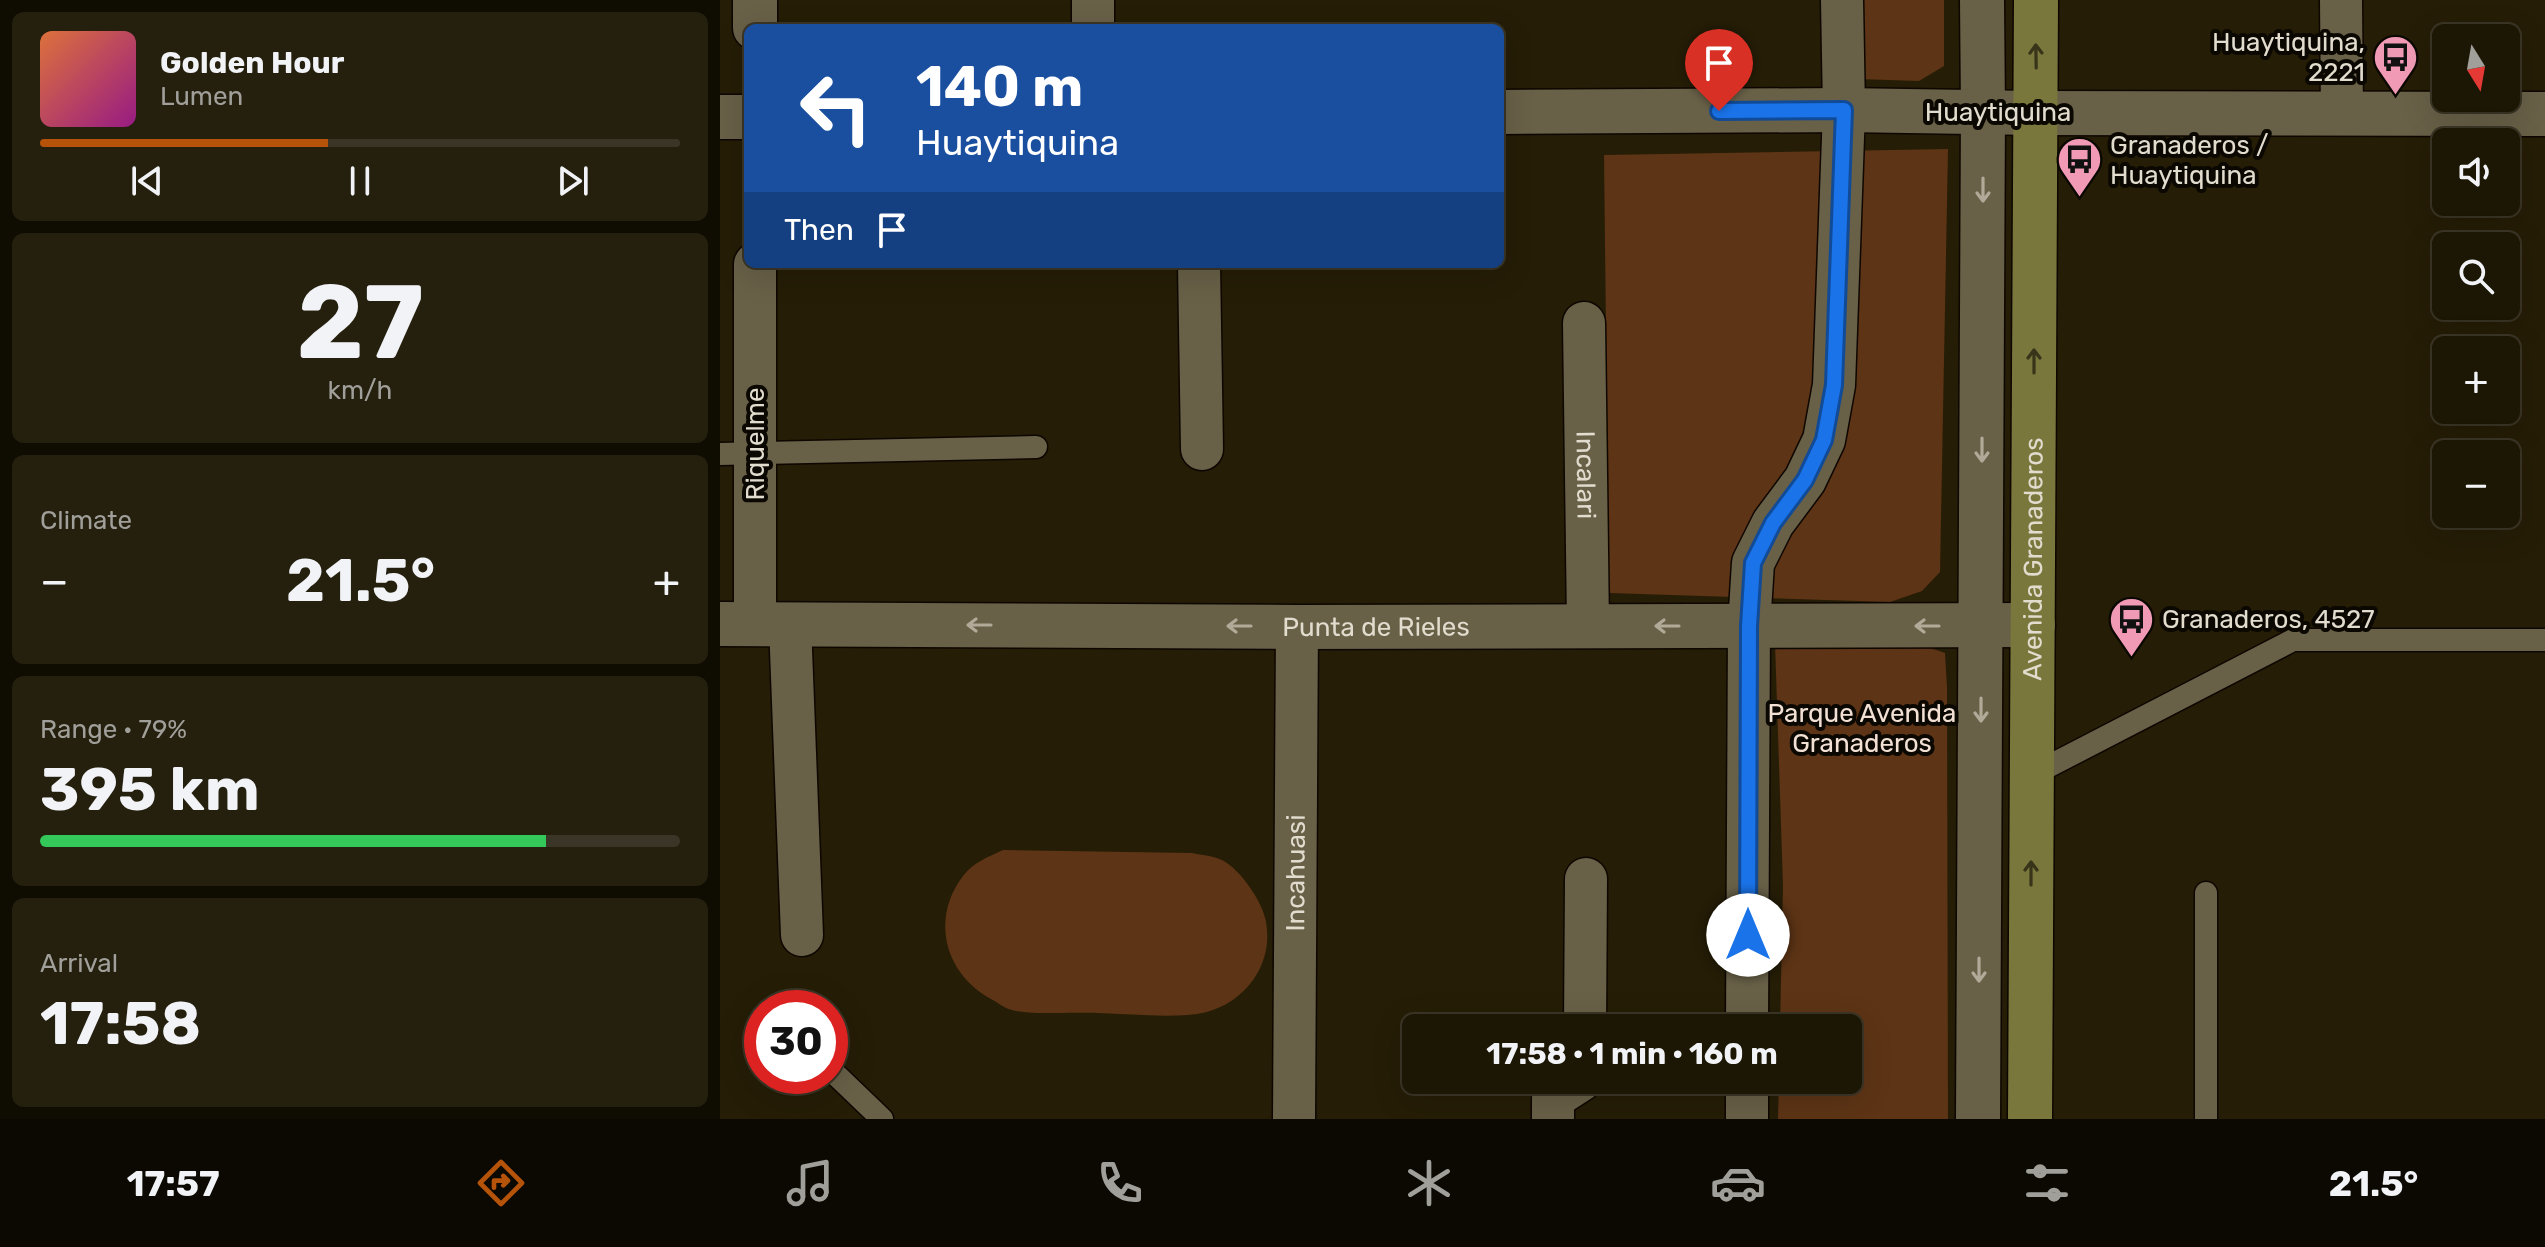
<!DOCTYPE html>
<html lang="en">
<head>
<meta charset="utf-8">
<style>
  body { margin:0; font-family:Rubik,sans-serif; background:#251f0e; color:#f1f3f6; height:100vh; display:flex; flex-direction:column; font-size:30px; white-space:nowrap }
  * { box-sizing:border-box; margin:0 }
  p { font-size:26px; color:#a09f9a }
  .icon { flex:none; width:44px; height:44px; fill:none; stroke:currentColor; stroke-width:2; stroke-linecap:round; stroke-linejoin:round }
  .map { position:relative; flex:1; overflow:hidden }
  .panel { display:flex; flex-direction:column; gap:12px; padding:12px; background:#0f0c02; width:720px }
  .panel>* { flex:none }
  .top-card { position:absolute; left:24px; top:24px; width:760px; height:244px; border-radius:12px; box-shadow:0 8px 32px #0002,0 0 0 2px #3a3526; background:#1a4fa0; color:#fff; overflow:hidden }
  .needle { width:52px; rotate:169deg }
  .fabs { position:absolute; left:1712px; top:24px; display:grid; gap:16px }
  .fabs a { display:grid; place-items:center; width:88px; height:88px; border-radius:12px; background:#1c1604; box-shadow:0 8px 32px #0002,0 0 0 2px #3a3526; font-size:40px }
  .speed { position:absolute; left:24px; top:990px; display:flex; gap:16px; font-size:40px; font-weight:700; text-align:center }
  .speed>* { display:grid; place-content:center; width:104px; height:104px; border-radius:50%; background:#1c1604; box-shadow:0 8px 32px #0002,0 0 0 2px #3a3526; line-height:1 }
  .speed .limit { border:12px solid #d22; background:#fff; color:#111 }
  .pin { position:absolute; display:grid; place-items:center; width:68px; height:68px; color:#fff; margin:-82px -34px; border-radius:50% 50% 50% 0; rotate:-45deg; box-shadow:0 0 8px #0007 }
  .pin .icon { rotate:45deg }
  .me { position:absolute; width:88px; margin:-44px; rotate:0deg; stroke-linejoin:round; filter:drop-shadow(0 0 6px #0008) }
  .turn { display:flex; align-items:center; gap:28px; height:168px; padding:0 40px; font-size:36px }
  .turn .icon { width:104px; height:104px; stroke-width:2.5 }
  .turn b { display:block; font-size:56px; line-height:68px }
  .then { display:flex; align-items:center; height:76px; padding:0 40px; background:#0003; gap:16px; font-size:30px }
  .big { font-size:60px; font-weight:700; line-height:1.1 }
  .panel .card { flex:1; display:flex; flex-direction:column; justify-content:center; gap:12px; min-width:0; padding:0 28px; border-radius:12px; background:#251f0e }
  .panel .dial { align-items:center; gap:0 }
  .dial b { font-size:104px; line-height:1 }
  .song { display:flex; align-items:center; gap:24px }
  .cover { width:96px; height:96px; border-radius:12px; background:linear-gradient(135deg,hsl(20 70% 55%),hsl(310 70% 35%)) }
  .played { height:8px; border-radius:4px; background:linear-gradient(90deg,#b45309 45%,#3a3526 45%) }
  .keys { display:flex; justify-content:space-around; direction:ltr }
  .heat { display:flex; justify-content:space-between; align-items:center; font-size:44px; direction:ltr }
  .charge { height:12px; border-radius:6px; background:linear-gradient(90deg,#34c759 79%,#3a3526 0) }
  .trip { position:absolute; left:682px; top:1014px; width:460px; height:80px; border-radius:12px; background:#1c1604; box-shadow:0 8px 32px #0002,0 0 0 2px #3a3526; font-weight:700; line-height:80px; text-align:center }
  .dock { display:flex; height:128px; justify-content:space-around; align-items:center; background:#0b0902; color:#a09f9a }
  .dock .icon { width:56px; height:56px }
  .dock .on { color:#b45309 }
  .dock b { font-size:36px; color:#f1f3f6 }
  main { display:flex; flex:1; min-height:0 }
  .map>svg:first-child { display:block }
</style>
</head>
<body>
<main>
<section class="panel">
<div class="card">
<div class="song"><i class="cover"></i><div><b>Golden Hour</b><p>Lumen</p></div></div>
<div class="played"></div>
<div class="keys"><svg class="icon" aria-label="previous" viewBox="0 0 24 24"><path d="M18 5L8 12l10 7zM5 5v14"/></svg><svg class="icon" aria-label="pause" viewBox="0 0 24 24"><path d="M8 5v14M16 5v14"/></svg><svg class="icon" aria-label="next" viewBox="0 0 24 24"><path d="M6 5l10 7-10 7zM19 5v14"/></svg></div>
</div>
<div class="card dial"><b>27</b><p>km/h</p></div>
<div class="card"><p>Climate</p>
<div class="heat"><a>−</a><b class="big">21.5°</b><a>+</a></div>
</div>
<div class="card"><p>Range · 79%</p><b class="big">395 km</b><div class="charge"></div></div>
<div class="card"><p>Arrival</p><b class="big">17:58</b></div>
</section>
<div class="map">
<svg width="1825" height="1119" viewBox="0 0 1825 1119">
  <rect width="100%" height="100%" fill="#251d06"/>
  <!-- green -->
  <g fill="#5d3415">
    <path d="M1136,0h88v66l-25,15 -62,-2z"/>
    <path d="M1228,149l-8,423 -18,19 -32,11 -281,-9 -5,-438z"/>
    <path d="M1055,643l144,1 26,9 2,34 1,432h-170l1,-39h69v-52h-68l3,-142z"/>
    <path d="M283,850l189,3c9,2 22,3 30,7 18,9 41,42 44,62 9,49 -30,91 -78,93 -30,2 -61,-1 -91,-2 -22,-1 -66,2 -85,-3 -7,-1 -15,-8 -21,-11 -46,-25 -61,-80 -28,-123 10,-14 26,-19 40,-26z"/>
  </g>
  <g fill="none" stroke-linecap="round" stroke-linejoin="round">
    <defs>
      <g id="service">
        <path d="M0,454l316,-7"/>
        <path d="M1312,775l261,-135h252"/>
        <path d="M110,1069l52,50"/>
        <path d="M1486,1119v-226"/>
      </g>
      <g id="minor">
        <path d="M373,0v28"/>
        <path d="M1621,0l1,114"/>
        <path d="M35,264v360"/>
        <path d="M479,264l3,185"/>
        <path id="s1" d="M864,323l4,303"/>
        <path d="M70,624l12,311"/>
        <path d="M865,1028l1,-149"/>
        <path d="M1027,1028l2,-402 4,-63 20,-40 32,-43 19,-40 10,-55 10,-275 -2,-110"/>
        <path id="s2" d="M574,1119l3,-492"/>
        <path d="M833,1119v-21l28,-18"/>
        <path d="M1027,1119v-39"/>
      </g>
      <g id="tertiary">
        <path d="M35,0v28"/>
        <path d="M1317,113l508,1"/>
        <path id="s3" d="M0,624l577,3 736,-2"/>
        <path d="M1258,1119l5,-1007"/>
      </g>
      <g id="secondary">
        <path d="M1262,0l1,112"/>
        <path d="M780,112l344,-2 193,3"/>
        <path d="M0,117h28"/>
      </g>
      <g id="primary">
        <path id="s4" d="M1310,1119l6,-1119"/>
      </g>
    </defs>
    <!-- service casing -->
    <use href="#service" stroke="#0e0700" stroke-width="25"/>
    <!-- minor casing -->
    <use href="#minor" stroke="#0e0700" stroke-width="45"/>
    <!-- tertiary casing -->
    <use href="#tertiary" stroke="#0e0700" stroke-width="47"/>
    <!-- secondary casing -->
    <use href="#secondary" stroke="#0e0700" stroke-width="47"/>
    <!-- primary casing -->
    <use href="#primary" stroke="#0e0700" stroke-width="47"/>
    <!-- service -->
    <use href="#service" stroke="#686047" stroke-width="22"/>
    <!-- minor -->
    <use href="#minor" stroke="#686047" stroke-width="42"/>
    <!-- tertiary -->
    <use href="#tertiary" stroke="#686047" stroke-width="44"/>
    <!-- secondary -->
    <use href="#secondary" stroke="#686047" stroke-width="44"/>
    <!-- primary -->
    <use href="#primary" stroke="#7a773d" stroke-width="44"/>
  </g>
  <!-- one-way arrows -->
  <defs><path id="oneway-shaft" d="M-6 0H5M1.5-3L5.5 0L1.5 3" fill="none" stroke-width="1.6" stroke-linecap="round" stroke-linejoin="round" transform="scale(2)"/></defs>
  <g stroke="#37341a">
    <use href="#oneway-shaft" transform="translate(1316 56) rotate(-91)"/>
    <use href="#oneway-shaft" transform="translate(1314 361) rotate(-90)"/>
    <use href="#oneway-shaft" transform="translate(1311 873) rotate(-90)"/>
  </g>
  <g stroke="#b1aa98">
    <use href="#oneway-shaft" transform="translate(1263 190) rotate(90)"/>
    <use href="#oneway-shaft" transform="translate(1262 450) rotate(90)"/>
    <use href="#oneway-shaft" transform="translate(259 625) rotate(-180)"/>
    <use href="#oneway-shaft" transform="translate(519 626) rotate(-180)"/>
    <use href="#oneway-shaft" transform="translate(947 626) rotate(-180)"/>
    <use href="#oneway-shaft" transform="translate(1207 626) rotate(180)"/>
    <use href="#oneway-shaft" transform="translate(1261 710) rotate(90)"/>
    <use href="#oneway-shaft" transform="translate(1259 970) rotate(90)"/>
  </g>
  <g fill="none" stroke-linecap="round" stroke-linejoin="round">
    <defs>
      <path id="route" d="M999,111l125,-1 -10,275 -10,55 -19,40 -32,43 -20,40 -4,63 -1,309"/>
    </defs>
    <!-- route casing -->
    <use href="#route" stroke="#114b97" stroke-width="20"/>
    <!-- route -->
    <use href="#route" stroke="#1a73e8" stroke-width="14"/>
  </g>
  <!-- icons -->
  <defs>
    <symbol id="bus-pin" viewBox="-11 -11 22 30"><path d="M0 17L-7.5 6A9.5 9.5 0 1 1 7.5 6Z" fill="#f09ab6" stroke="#0b0802"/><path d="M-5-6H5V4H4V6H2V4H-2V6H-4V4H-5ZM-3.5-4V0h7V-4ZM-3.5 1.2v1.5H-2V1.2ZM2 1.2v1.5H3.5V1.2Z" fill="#111"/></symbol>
  </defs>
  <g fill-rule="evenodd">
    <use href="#bus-pin" x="1650" y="32" width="51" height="69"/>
    <use href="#bus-pin" x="1334" y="134" width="51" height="69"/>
    <use href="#bus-pin" x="1386" y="594" width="51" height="69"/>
  </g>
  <g text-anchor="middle" stroke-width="8" stroke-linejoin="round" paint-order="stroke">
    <!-- poi labels -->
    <g font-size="26" fill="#e1dcce" stroke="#0b0802" text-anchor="start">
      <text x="1645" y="51" text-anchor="end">Huaytiquina,<tspan x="1645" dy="30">2221</tspan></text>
      <text x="1390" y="154">Granaderos /<tspan x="1390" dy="30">Huaytiquina</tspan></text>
      <text x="1442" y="628">Granaderos, 4527</text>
    </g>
    <!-- street labels -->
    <g font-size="26" fill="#e1dcce" stroke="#0b0802">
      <text x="1278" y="121">Huaytiquina</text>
      <text transform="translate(35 444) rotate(-90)" y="9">Riquelme</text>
      <text dy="9" stroke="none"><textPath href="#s1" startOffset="152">Incalari</textPath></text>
      <text dy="9" stroke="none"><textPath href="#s4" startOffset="560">Avenida Granaderos</textPath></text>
      <text dy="9" stroke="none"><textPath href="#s3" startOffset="656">Punta de Rieles</textPath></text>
      <text dy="9" stroke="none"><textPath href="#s2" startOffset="246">Incahuasi</textPath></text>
    </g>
    <!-- park labels -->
    <g font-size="26" fill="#f2e0d4" stroke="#0b0802">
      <text x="1142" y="722">Parque Avenida<tspan x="1142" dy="30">Granaderos</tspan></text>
    </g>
  </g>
</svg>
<div class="fabs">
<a><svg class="needle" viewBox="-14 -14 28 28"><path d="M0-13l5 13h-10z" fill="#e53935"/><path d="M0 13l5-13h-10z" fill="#a09f9a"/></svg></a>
<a><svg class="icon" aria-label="sound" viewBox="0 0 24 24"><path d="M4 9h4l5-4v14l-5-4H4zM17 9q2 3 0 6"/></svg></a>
<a><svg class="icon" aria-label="search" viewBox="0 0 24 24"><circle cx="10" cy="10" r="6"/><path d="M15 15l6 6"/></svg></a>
<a>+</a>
<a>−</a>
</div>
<div class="speed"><div class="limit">30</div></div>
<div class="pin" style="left:999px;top:111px;background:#d93025"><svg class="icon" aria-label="arrive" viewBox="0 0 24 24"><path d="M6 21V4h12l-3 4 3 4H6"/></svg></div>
<svg class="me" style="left:1028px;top:935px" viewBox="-20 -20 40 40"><circle r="19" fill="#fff"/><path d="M0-13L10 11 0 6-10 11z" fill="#1a73e8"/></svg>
<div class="trip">17:58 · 1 min · 160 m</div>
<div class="top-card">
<div class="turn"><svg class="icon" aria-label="left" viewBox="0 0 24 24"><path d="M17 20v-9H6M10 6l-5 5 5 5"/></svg><div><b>140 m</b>Huaytiquina</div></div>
<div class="then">Then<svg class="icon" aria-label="arrive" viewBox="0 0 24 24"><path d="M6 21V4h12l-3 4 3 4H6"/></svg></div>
</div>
</div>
</main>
<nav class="dock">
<b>17:57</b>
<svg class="icon on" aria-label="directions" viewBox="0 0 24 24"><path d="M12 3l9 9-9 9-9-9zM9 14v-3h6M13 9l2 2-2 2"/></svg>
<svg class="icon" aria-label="music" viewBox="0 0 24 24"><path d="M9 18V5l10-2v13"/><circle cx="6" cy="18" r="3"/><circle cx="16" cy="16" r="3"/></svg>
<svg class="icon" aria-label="phone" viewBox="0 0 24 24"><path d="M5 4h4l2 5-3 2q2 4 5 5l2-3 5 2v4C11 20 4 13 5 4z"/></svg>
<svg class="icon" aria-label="climate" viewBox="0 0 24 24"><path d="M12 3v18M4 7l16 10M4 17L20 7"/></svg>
<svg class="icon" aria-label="car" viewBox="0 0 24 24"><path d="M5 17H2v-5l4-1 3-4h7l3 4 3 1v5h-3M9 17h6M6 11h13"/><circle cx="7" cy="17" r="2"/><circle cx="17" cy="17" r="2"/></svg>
<svg class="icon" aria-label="filters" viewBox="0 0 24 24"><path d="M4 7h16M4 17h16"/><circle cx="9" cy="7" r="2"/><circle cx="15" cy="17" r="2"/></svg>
<b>21.5°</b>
</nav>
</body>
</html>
